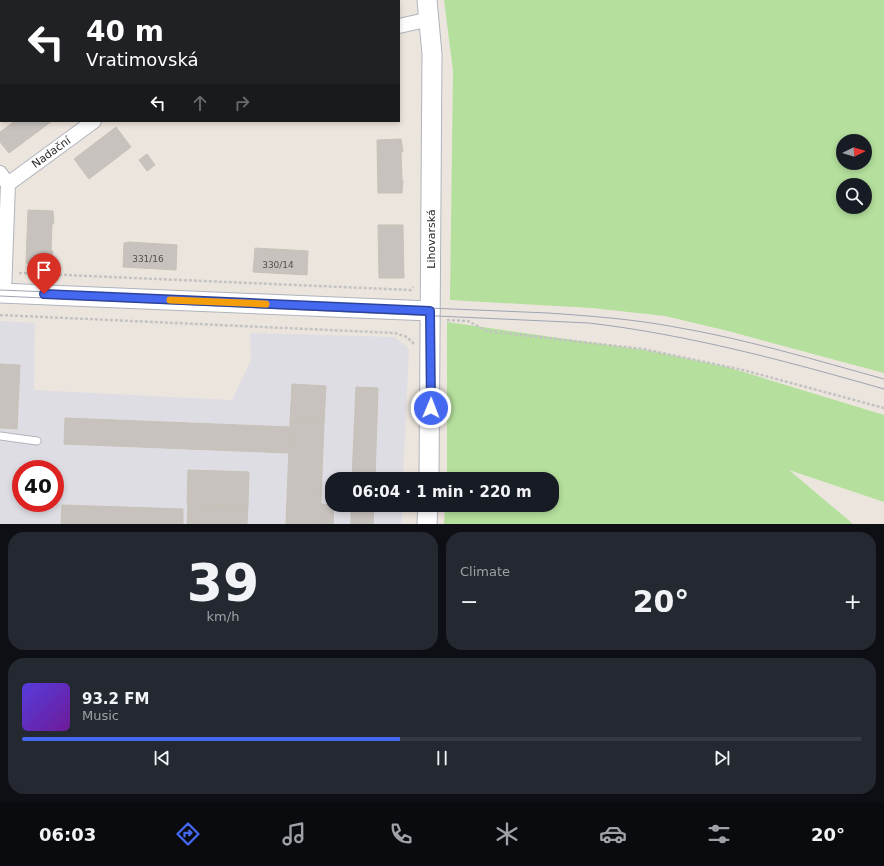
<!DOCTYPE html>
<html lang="en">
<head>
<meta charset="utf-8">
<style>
  body { margin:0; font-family:"DejaVu Sans",sans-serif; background:#242831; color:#f1f3f6; height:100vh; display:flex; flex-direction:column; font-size:15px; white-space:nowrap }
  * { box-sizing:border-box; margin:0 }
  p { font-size:13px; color:#9ea1a6 }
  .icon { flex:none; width:22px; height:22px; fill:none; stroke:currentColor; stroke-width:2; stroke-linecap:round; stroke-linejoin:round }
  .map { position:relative; height:524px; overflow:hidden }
  .details { display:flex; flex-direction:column; gap:8px; padding:8px; background:#0d0f14; flex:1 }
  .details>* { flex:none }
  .banner { position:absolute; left:0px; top:0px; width:400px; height:122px; box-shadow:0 2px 6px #0003; background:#202124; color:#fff; overflow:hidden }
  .needle { width:26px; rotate:85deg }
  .tools { position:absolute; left:836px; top:134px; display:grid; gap:8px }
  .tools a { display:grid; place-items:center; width:36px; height:36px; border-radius:50%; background:#171b24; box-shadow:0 2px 6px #0003; font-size:20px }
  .speed { position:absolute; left:12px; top:460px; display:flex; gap:8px; font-size:20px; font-weight:700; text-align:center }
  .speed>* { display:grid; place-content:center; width:52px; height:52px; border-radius:50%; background:#171b24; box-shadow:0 2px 6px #0003; line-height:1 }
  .speed .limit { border:6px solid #d22; background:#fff; color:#111 }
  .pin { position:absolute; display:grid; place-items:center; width:34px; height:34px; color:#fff; margin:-41px -17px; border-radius:50% 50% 50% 0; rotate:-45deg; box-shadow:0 0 4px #0007 }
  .pin .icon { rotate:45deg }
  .me { position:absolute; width:44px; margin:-22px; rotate:1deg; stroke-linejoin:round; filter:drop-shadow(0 0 3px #0008) }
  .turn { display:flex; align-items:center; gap:14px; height:84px; padding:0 20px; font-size:18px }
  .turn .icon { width:52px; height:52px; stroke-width:2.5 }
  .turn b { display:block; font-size:28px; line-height:34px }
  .lanes { display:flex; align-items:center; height:38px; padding:0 20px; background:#0003; justify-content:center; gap:20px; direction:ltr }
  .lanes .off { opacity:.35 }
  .big { font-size:30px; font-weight:700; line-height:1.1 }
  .details .card { flex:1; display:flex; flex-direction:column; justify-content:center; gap:6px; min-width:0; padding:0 14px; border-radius:16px; background:#242831 }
  .details .dial { align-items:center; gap:0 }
  .dial b { font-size:52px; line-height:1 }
  .song { display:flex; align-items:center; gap:12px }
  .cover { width:48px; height:48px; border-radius:6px; background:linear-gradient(135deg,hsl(250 70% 55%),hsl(280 70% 35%)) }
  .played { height:4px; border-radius:2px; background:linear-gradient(90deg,#4568f1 45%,#363941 45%) }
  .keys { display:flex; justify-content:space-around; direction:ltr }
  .heat { display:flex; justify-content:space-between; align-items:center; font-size:22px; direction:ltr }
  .details .tiles { flex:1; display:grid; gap:8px; grid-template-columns:1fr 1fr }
  .card:last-child { grid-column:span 2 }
  .trip { position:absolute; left:325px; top:472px; width:234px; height:40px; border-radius:16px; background:#171b24; box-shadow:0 2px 6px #0003; font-weight:700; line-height:40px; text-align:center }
  .menu { display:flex; height:64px; justify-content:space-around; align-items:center; background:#090b0e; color:#9ea1a6 }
  .menu .icon { width:28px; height:28px }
  .menu .active { color:#4568f1 }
  .menu b { font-size:18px; color:#f1f3f6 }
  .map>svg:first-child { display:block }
</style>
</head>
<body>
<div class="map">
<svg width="884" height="524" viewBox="0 0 884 524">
  <rect width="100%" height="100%" fill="#ece5dd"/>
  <!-- industrial -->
  <path fill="#dfdde4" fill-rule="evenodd" d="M0,321l35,2 -1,67 198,10 19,-40 -1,-27 145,4 14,12 -6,130h-71v26h70v19h-402zM21,469h34v34h-34z"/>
  <!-- green -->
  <g fill="#b4df9c" fill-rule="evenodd">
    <path d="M444,0h440v373l-156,-42 -63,-15 -73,-8 -142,-8 3,-229zM843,141h22v22h-22zM843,185h22v22h-22z"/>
    <path d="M447,322l204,29 76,16 157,48v87l-95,-32 64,54h-409l1,-19h107v-26h-105z"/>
  </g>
  <!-- building -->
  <g fill="#c7c2bd" stroke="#c7c1b7">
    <path d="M15,121h37l-43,32 -9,-11v-10z"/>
    <path d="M116,127l15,20 -42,32 -15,-20z"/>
    <path d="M401,139l2,13h-2l1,28h1l-1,13h-24l-1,-53z"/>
    <path d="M147,154l8,11 -8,6 -8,-11z"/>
    <path d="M28,210l25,1 1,12 -2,1 -1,27h2l-3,13 -24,-1z"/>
    <path d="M378,225h25l1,53h-25z"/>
    <path d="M129,242l48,3 -1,25 -53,-3 1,-24z"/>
    <path d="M255,248l53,3 -1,24 -54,-3z"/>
    <path d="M0,364l20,1 -3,64 -17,-1z"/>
    <path d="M292,384l34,2 -2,37 -34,-2z"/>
    <path d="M356,387l22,1 -3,91h-23z"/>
    <path d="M65,418l225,9 -1,26 -225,-9z"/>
    <path d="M290,421l34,2 -4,101h-34z"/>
    <path d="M188,470l61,2 -1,34 -61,-2z"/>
    <path d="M188,504l60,2 -1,18h-60z"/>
    <path d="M320,504l14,1 -1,19h-13z"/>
    <path d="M62,505l121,4v15h-122z"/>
    <path d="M351,505h23l-1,19h-22z"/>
  </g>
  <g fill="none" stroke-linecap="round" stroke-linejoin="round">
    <defs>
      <path id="lane" d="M0,436l37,5"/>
      <g id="street">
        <path d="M399,26l31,-7"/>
        <path d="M0,173l8,11 -4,109"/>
        <path d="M8,184l86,-63"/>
      </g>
      <g id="secondary">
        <path d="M427,0l5,54 -3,425"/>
        <path d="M0,293l430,18"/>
        <path d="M427,524l1,-19"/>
      </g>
    </defs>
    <!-- lane casing -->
    <use href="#lane" stroke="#b0b4bd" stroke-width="9"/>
    <!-- street casing -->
    <use href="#street" stroke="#b0b4bd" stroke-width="16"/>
    <!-- secondary casing -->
    <use href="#secondary" stroke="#b0b4bd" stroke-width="21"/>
    <!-- path -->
    <g stroke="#c3c3c3" stroke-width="2.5" stroke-dasharray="3 2" stroke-linecap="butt">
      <path d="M19,273l392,17 2,-3"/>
      <path d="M0,315l395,18 12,4 7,7"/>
      <path d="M447,320l21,1 19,10 156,18 100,21 141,38"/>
    </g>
    <!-- lane -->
    <use href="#lane" stroke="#fff" stroke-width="7"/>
    <!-- street -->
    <use href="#street" stroke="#fff" stroke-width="14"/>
    <!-- secondary -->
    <use href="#secondary" stroke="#fff" stroke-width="19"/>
    <!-- tram -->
    <g stroke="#a0a3b4" stroke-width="1">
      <path d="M0,290l548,23c42,3 85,6 127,14 71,12 140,33 209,52"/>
      <path d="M0,296l589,27c101,12 197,38 295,66"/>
    </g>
  </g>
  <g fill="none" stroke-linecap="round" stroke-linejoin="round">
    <defs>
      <path id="route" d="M44,294l386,17 1,97"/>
    </defs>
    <!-- route casing -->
    <use href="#route" stroke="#2d449d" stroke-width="10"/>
    <!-- route -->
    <use href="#route" stroke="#4568f1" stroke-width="7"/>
    <!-- slow -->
    <path stroke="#f59e0b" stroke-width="7" d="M170,300l96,4"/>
  </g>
  <g text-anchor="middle" stroke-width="4" stroke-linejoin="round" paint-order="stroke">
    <!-- number labels -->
    <g font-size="9" fill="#51504f">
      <text x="148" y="262">331/16</text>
      <text x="278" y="268">330/14</text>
    </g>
    <!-- street labels -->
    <g font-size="11" fill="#2a2a2a" stroke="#fff">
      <text transform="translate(51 152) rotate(-36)" y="4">Nadační</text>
      <text transform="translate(431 239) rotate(-90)" y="4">Lihovarská</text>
    </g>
  </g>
</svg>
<div class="tools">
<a><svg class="needle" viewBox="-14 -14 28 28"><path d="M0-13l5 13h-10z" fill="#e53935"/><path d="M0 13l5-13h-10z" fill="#9ea1a6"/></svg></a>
<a><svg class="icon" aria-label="search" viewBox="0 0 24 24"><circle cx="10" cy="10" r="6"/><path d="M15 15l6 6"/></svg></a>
</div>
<div class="speed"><div class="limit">40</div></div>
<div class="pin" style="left:44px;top:294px;background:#d93025"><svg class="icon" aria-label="arrive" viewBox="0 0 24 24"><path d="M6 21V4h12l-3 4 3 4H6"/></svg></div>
<svg class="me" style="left:431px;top:408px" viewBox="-20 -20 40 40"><circle r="17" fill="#4568f1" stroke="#fff" stroke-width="3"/><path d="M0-11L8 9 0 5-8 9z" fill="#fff"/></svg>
<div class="trip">06:04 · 1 min · 220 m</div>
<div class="banner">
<div class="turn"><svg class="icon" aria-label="left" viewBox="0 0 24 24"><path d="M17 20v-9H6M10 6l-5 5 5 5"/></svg><div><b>40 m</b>Vratimovská</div></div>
<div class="lanes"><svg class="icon" aria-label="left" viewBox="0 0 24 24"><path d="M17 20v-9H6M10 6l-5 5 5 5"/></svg><svg class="icon off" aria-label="ahead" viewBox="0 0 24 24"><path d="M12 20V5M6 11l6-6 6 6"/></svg><svg class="icon off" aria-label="right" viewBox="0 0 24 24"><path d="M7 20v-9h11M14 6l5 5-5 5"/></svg></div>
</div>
</div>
<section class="details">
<div class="tiles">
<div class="card dial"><b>39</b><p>km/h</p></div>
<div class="card"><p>Climate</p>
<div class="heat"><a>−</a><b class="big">20°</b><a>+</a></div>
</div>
<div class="card">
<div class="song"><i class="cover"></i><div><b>93.2 FM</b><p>Music</p></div></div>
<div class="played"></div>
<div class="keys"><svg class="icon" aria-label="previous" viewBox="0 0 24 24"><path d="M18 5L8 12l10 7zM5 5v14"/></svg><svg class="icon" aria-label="pause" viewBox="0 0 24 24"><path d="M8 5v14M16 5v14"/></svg><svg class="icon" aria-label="next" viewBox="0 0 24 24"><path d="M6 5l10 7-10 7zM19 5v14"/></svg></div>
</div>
</div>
</section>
<nav class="menu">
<b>06:03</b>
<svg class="icon active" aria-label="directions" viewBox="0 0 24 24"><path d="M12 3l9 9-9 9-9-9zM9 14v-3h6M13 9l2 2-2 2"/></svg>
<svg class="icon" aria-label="music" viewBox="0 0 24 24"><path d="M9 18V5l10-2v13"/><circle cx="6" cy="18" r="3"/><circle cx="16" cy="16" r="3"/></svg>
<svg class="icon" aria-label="phone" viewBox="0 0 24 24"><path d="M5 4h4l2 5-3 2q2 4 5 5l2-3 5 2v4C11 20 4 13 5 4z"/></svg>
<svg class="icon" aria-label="climate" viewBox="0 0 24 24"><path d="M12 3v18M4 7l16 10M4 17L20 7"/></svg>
<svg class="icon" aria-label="car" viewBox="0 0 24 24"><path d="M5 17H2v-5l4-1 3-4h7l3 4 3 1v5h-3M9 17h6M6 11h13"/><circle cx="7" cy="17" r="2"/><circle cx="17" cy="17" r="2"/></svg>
<svg class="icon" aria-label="filters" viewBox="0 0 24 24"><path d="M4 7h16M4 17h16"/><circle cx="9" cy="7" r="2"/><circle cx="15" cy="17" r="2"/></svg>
<b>20°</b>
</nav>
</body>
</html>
